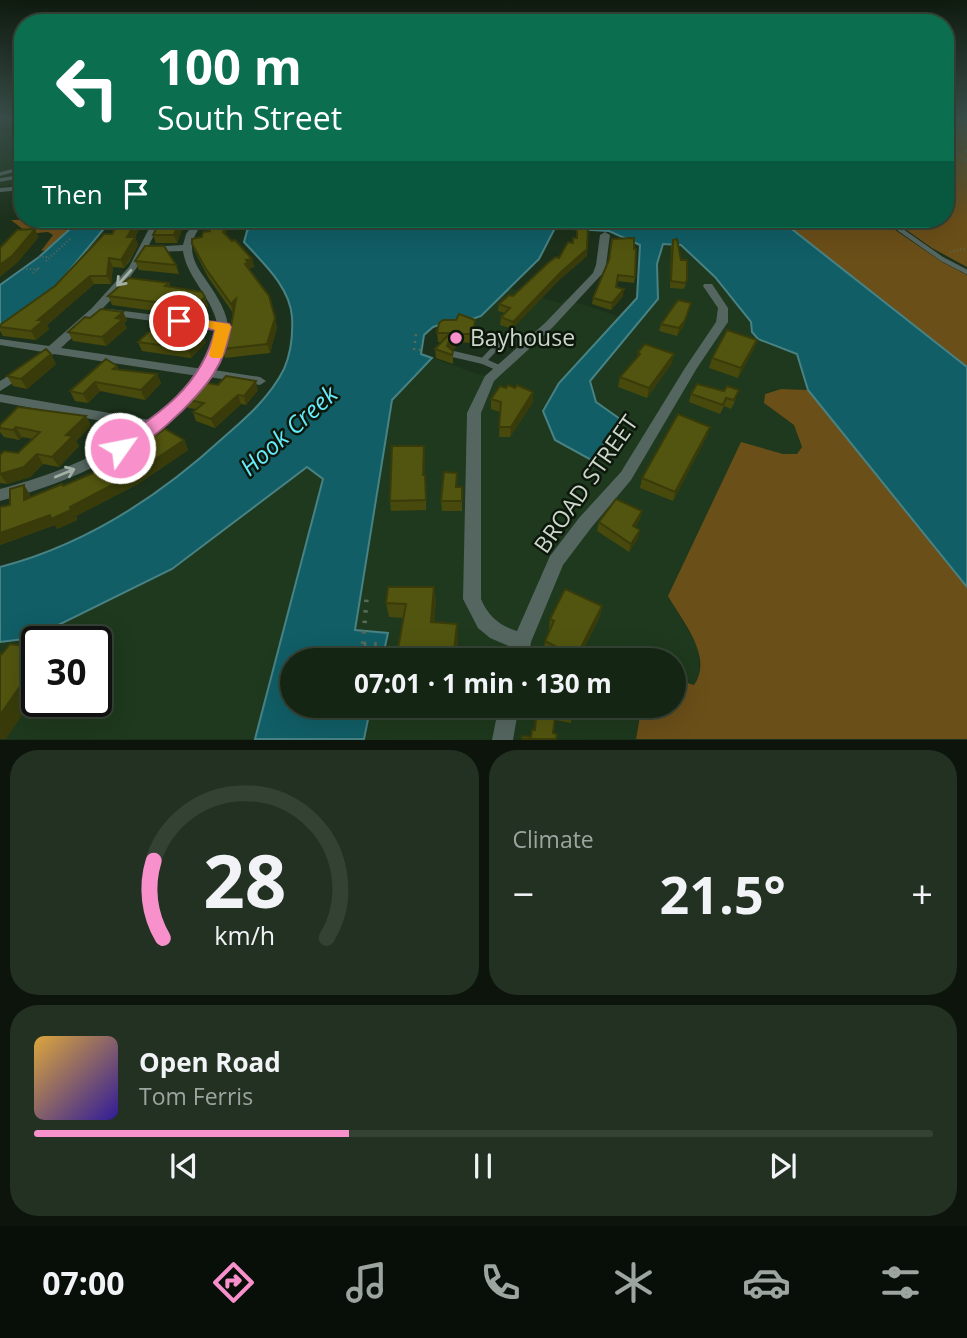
<!DOCTYPE html>
<html lang="en">
<head>
<meta charset="utf-8">
<style>
  body { margin:0; font-family:"Open Sans",sans-serif; background:#223122; color:#f1f3f6; height:100vh; display:flex; flex-direction:column; font-size:26px; white-space:nowrap }
  * { box-sizing:border-box; margin:0 }
  p { font-size:23px; color:#9da5a0 }
  .icon { flex:none; width:38px; height:38px; fill:none; stroke:currentColor; stroke-width:2; stroke-linecap:round; stroke-linejoin:round }
  .map { position:relative; height:740px; overflow:hidden }
  .side { display:flex; flex-direction:column; gap:10px; padding:10px; background:#0c140b; flex:1 }
  .side>* { flex:none }
  .banner { position:absolute; left:14px; top:14px; width:940px; height:214px; border-radius:28px; box-shadow:0 7px 28px #0002,0 0 0 2px #344234; background:#0b6e4f; color:#fff; overflow:hidden }
  .speed { position:absolute; left:21px; top:626px; display:flex; gap:14px; font-size:35px; font-weight:700; text-align:center }
  .speed>* { display:grid; place-content:center; width:91px; height:91px; border-radius:50%; background:#152514; box-shadow:0 7px 28px #0002,0 0 0 2px #344234; line-height:1 }
  .speed .limit { border:4px solid #111; border-radius:10px; background:#fff; color:#111 }
  .pin { position:absolute; display:grid; place-items:center; width:60px; height:60px; color:#fff; margin:-30px; border:4px solid #fff; border-radius:50%; box-shadow:0 2px 7px #0007 }
  .me { position:absolute; width:77px; margin:-38px; rotate:57deg; stroke-linejoin:round; filter:drop-shadow(0 0 5px #0008) }
  .turn { display:flex; align-items:center; gap:24px; height:147px; padding:0 28px; font-size:32px }
  .turn .icon { width:91px; height:91px; stroke-width:2.5 }
  .turn b { display:block; font-size:49px; line-height:60px }
  .then { display:flex; align-items:center; height:66px; padding:0 28px; background:#0003; gap:14px; font-size:26px }
  .big { font-size:52px; font-weight:700; line-height:1.1 }
  .side .tile { flex:1; display:flex; flex-direction:column; justify-content:center; gap:10px; min-width:0; padding:0 24px; border-radius:28px; background:#223122 }
  .side .dial { align-items:center; gap:0 }
  .dial svg { height:182px; overflow:visible; fill:none; stroke:#344234; stroke-width:7; stroke-linecap:round; text-anchor:middle }
  .dial text { fill:#f1f3f6; stroke:none }
  .song { display:flex; align-items:center; gap:21px }
  .cover { width:84px; height:84px; border-radius:10px; background:linear-gradient(135deg,hsl(40 70% 55%),hsl(250 70% 35%)) }
  .played { height:7px; border-radius:4px; background:linear-gradient(90deg,#f890cb 35%,#344234 35%) }
  .keys { display:flex; justify-content:space-around; direction:ltr }
  .heat { display:flex; justify-content:space-between; align-items:center; font-size:38px; direction:ltr }
  .side .tiles { flex:1; display:grid; gap:10px; grid-template-columns:1fr 1fr }
  .tile:last-child { grid-column:span 2 }
  .trip { position:absolute; left:280px; top:648px; width:406px; height:70px; border-radius:35px; background:#152514; box-shadow:0 7px 28px #0002,0 0 0 2px #344234; font-weight:700; line-height:70px; text-align:center }
  .tab-bar { display:flex; height:112px; justify-content:space-around; align-items:center; background:#080f08; color:#9da5a0 }
  .tab-bar .icon { width:49px; height:49px }
  .tab-bar .active { color:#f890cb }
  .tab-bar b { font-size:32px; color:#f1f3f6 }
  .map>svg:first-child { display:block }
</style>
</head>
<body>
<div class="map">
<svg width="967" height="740" viewBox="0 0 967 740">
  <rect width="100%" height="100%" fill="#1c311b"/>
  <!-- built -->
  <g fill="#1e391d" fill-rule="evenodd">
    <path d="M23,128v56l-23,2v-55z"/>
    <path d="M663,244l18,1 34,32 36,45 1,10 6,7 40,15 10,36 -27,-1 -16,4 -1,10 30,22 8,22 -5,7h-13l-43,-12 -73,154 30,51 2,29 -6,9 -20,-6v-19h-292l6,-27 -33,-3 37,-230 40,-42 52,18 18,-13 15,-19 -56,-21 20,-7 28,-28 51,15 6,-4 54,18 -61,66 37,19 -6,-21 68,-82 -1,-35z"/>
    <path d="M307,467l16,12 -68,260h-255v-97l32,-4 140,-69zM37,642h59v60h-59z"/>
    <path d="M371,705h271l-6,34 -272,1z"/>
  </g>
  <!-- green -->
  <g fill="#6b4f19">
    <path d="M945,118h22v149l-35,-19 -41,-29h54z"/>
    <path d="M57,219l13,5v5l-23,21 -6,1 12,-16 -5,-3 -31,3 7,-5 -13,-10z"/>
    <path d="M779,219h100l63,43 25,13v92z"/>
    <path d="M781,389l27,1 159,197v152h-331l6,-34h32v-26l20,6c20,-28 -12,-64 -26,-89l73,-154 42,12h14l5,-7 -8,-22 -30,-22 1,-9z"/>
  </g>
  <!-- water -->
  <g fill="#115e66" stroke="#488284" stroke-width="2">
    <path d="M57,219h55l-58,70 -54,39v-43l39,-28 31,-28v-5z"/>
    <path d="M257,219h522l188,148v220l-159,-197 -11,-36 -39,-15 -6,-7 -1,-10 -36,-45 -34,-32 -18,-1 -6,20 1,35 -68,82 6,21 24,17 -27,42 -38,-21 -12,-29 16,-28 78,-85 3,-53 -31,-14 -54,-3 -16,31 -58,57 -20,7h-16l-12,4 -9,8 -3,19 11,4 -40,42 -37,230 33,3 -6,27h-90v45h79l-7,34h-109l68,-260 -16,-12 -135,102 -140,69 -32,4v-75c85,-22 160,-71 224,-130 23,-20 46,-40 60,-68 7,-16 9,-35 8,-52 -2,-30 -29,-54 -48,-75l3,-11z"/>
  </g>
  <g fill="none" stroke-linecap="round" stroke-linejoin="round">
    <!-- path-far2 -->
    <g stroke="#596b58" stroke-width="2" stroke-dasharray="1 2.5" stroke-linecap="butt">
      <path d="M967,151l-10,3 10,7"/>
      <path d="M950,252l17,-4"/>
      <path d="M39,257h10"/>
      <path d="M46,261l25,-23"/>
      <path d="M23,269h15"/>
      <path d="M33,273l8,-7"/>
    </g>
    <!-- path-far1 -->
    <path stroke="#596b58" stroke-width="2.5" stroke-dasharray="2 5" stroke-linecap="butt" d="M416,334l-2,16h10"/>
    <!-- path -->
    <g stroke="#596b58" stroke-width="4.5" stroke-dasharray="2.5 8" stroke-linecap="butt">
      <path d="M363,644l4,-51"/>
      <path d="M356,660l3,-16h18l-2,16"/>
    </g>
    <!-- service-far2 -->
    <g stroke="#556661" stroke-width="3.5">
      <path d="M0,174l23,-6"/>
      <path d="M0,180l23,-4"/>
    </g>
    <!-- service-far1 -->
    <path stroke="#556661" stroke-width="4.5" d="M885,219l57,40 25,13"/>
    <!-- service -->
    <g stroke="#556661" stroke-width="6">
      <path d="M500,343l-17,18 18,8"/>
      <path d="M453,354l30,7"/>
    </g>
    <!-- minor -->
    <g fill="#556661" fill-rule="evenodd">
      <path d="M23,186v4l-23,2v-4z"/>
      <path d="M154,219h8l-14,28 35,-2 3,-11 11,-15h8c-5,9 -13,17 -13,29 0,10 6,21 12,29 24,35 35,54 10,93l46,7 6,4 -6,4 -51,-8 -27,31 -21,17 -1,4 -6,2c-47,34 -98,55 -154,70v-12c50,-13 97,-32 139,-61l-139,-26v-8l150,26 23,-19 25,-25 -144,-22 -5,2 -6,-4 -43,-7v-6l49,7 43,-38 37,-41zM147,250l4,2 32,-1c4,27 28,45 34,72l-108,-14 -5,3 5,3 109,15 -4,18 -11,21 -142,-21c32,-30 66,-59 86,-98z"/>
      <path d="M605,232l5,3 -4,30 -4,9 -49,53 -59,54 -13,32v186c7,17 19,27 36,32l33,-75 29,-38 42,-46 64,-104 31,-46 2,-14 -15,-22 1,-2h8l16,24v14l-31,46 -66,112 -40,48 -28,37 -32,77 -3,18h-20l3,-13 -21,-9 -12,-10 -15,-29 4,-186 18,-37 60,-53 48,-50 3,-8 4,-30z"/>
      <path d="M23,367l6,4 -2,3 -27,17v-10z"/>
      <path d="M499,705h20l-6,35h-21z"/>
    </g>
  </g>
  <!-- wall -->
  <g fill="#47490d">
    <path d="M120,219h25l-10,18 3,8 -9,17 -5,6 -11,-1 -2,17h-17l-47,41 2,4 -13,11 -33,-4 -3,-5v-6l55,-39 57,-52z"/>
    <path d="M186,219l-9,24h-21l-3,-8z"/>
    <path d="M577,226l10,23v7l-27,23 -48,50 -12,-4 1,-8 4,-4 -7,-2 1,-7 14,-8 46,-38 17,-20z"/>
    <path d="M210,231l16,4 26,24 2,8 -4,1v4l27,55 -7,26 -45,5 -3,-9 8,-17 3,-19 -25,-36 -13,-25 -3,-8z"/>
    <path d="M634,238l1,39 -1,6 -17,-2 -1,6 7,9 -12,14 -19,-6 1,-6z"/>
    <path d="M673,240l8,20 6,20 -2,7 -2,2 -13,-1 1,-42z"/>
    <path d="M135,261l41,4 3,9 -40,-4z"/>
    <path d="M169,283l1,4 35,10 3,9 -11,11 -85,-12 -4,-9z"/>
    <path d="M689,311l-6,16 -6,9 -18,-5 2,-7z"/>
    <path d="M123,312l4,8 -3,3 3,5 -21,18 -33,-5 -5,-9 22,-14z"/>
    <path d="M189,322l3,10 14,10 -15,16 -49,-7 -4,-9 24,-14z"/>
    <path d="M475,328l-2,15 -16,-1 -2,7h-4l2,2v13l-17,-6 -1,-9 7,-7h-4l-1,-9z"/>
    <path d="M754,349l-16,29 -29,-10 3,-10z"/>
    <path d="M638,352l34,11 -25,35 -29,-11 2,-10 17,-20z"/>
    <path d="M56,364l-29,25 -14,-3 -6,-10z"/>
    <path d="M117,366l1,3 39,5 4,9 -16,17 -45,-9 -12,12 -13,-2 -5,-10z"/>
    <path d="M218,385l40,5 -12,15 -5,-1 -26,24 -19,-7 -3,-9 3,-3 -8,-1 -4,-9z"/>
    <path d="M533,392v10l-23,35h-11l1,-25 -9,-3v-10z"/>
    <path d="M691,394l45,5 -5,10 -7,-3 -4,8 -31,-12z"/>
    <path d="M86,416l5,10 -15,15 3,5 -20,21 -16,-3 -13,13 -23,7 -7,-1v-28l18,-2 15,-14 -11,-2 -3,3 -15,-3 -4,-5v-7z"/>
    <path d="M710,427l-3,9 -34,65 -33,-13 2,-10z"/>
    <path d="M135,435h21l28,5 4,10 -50,34 -62,32 1,4 -20,9 -2,-4 -55,20v-38l10,-2 14,-20 6,10v2l33,-11 30,-13 48,-27 -2,-2z"/>
    <path d="M425,456l-1,19 2,10v25l-35,1 -1,-10z"/>
    <path d="M457,473v14h5v24h-20l-1,-10z"/>
    <path d="M642,511l-2,8 -5,8 3,11 -9,14 -32,-21 2,-9z"/>
    <path d="M436,601l-2,22 24,15 -2,22h-60l8,-42 -15,-1 -3,-14z"/>
    <path d="M602,606l-2,10 -22,44h-18l-16,-9 1,-10 5,-11 -1,-1 1,-10z"/>
    <path d="M536,705l36,9 -1,9 -16,-3 -21,10z"/>
  </g>
  <!-- shaded-wall -->
  <g fill="#393c0a">
    <path d="M138,219h7l-10,18 3,8 -14,23 -3,-8 6,-23z"/>
    <path d="M180,219h6l-9,24 -3,-8z"/>
    <path d="M224,219h3l-1,21 -3,-8z"/>
    <path d="M35,229l4,8 -22,26 -17,14v-12z"/>
    <path d="M587,249v7l-27,23 -48,50 1,-7 48,-50z"/>
    <path d="M109,258l4,9 -2,17 -4,-8z"/>
    <path d="M252,259l2,8 -4,1v3l-5,-7 1,-4z"/>
    <path d="M90,276l4,8 -47,41 2,4 -13,11 -5,-9 7,-11z"/>
    <path d="M624,289l-1,7 -12,14 1,-7z"/>
    <path d="M205,297l3,9 -11,11 -4,-10z"/>
    <path d="M236,299l-3,14 -2,-9z"/>
    <path d="M691,303l-8,24 -6,9 2,-8z"/>
    <path d="M123,312l4,8 -3,3 3,5 -21,18 -4,-9 14,-19z"/>
    <path d="M275,318l2,9 -7,26 -3,-9z"/>
    <path d="M189,322l3,9 -8,8 -3,-9z"/>
    <path d="M203,333l3,9 -15,16 -3,-9z"/>
    <path d="M456,334l-1,15 -6,1 -2,5v-9l2,-5z"/>
    <path d="M757,340l-3,9 -16,29 3,-10z"/>
    <path d="M51,354l5,10 -29,25 -6,-10z"/>
    <path d="M674,354l-2,9 -25,35 2,-10z"/>
    <path d="M157,374l4,9 -16,17 -4,-10z"/>
    <path d="M256,381l2,9 -12,15 -2,-9z"/>
    <path d="M95,382l5,9 -12,12 -5,-9z"/>
    <path d="M533,392v10l-23,35 1,-10z"/>
    <path d="M238,395l3,9 -26,24 -4,-9z"/>
    <path d="M86,416l5,10 -15,15 3,5 -20,21 -7,-10 14,-22z"/>
    <path d="M16,427l6,10 -3,3 -6,-10z"/>
    <path d="M710,427l-3,9 -34,65 2,-9z"/>
    <path d="M184,440l4,10 -50,34 -62,32 1,4 -20,9 -2,-4 -55,20v-12l50,-18 20,-8z"/>
    <path d="M424,446l1,10 -1,29 -1,-10z"/>
    <path d="M37,454l6,10 -13,13 -23,7 -7,-10z"/>
    <path d="M24,485l6,10 1,14 -7,-9z"/>
    <path d="M642,511l-2,8 -9,15 2,-8z"/>
    <path d="M640,530l-2,8 -9,14 2,-8z"/>
    <path d="M434,587l2,14 -4,35 -1,-14z"/>
    <path d="M602,606l-2,10 -22,44h-3z"/>
    <path d="M457,624l1,14 -2,22h-3z"/>
    <path d="M37,662v31l-31,46h-6v-24z"/>
  </g>
  <!-- building -->
  <g fill="#52550f" stroke="#393c0a" stroke-width="2">
    <path d="M120,219h18l-11,18h8l-14,23 -12,-2 -2,18h-17l-52,44h6l-13,11 -31,-4v-2l55,-39 49,-52h8z"/>
    <path d="M161,219h19l-6,16h-21z"/>
    <path d="M211,219h13l-1,13 9,9 3,-1 17,19 -6,1 2,3 -3,1 24,32 6,22 -8,26 -45,5 6,-17h2l6,-33 -5,5 -25,-35 -14,-25v-5l10,-2 1,-5 7,-1z"/>
    <path d="M577,226l11,1 -1,22 -26,23 -48,50 -12,-5 9,-9 -11,-4 10,-9 4,1 35,-33 8,-6 3,1 9,-16 5,1v-5h4z"/>
    <path d="M35,229l-22,26 -13,10v-17l17,-18z"/>
    <path d="M634,238v11h2l-1,28 -17,-2 -2,12 8,2 -12,14 -19,-5 16,-38 3,-21z"/>
    <path d="M677,239l4,21h6v20l-2,3 -14,-2 2,-41z"/>
    <path d="M145,246h19l12,19 -41,-4z"/>
    <path d="M129,278l40,5 -4,3 37,6 3,5 -12,10 -85,-11z"/>
    <path d="M678,300l13,3 -6,17 -6,8 -18,-4z"/>
    <path d="M101,309l22,3 -7,6 7,1 -21,18 -34,-5 17,-15 5,1z"/>
    <path d="M459,314l16,6 -2,14h-17l-1,6 -6,1 -2,5 6,5 -1,4 -17,-6 15,-16h-13l2,-10 4,-3h13z"/>
    <path d="M172,320l17,2 -8,8 22,3 -15,16 -50,-7 15,-14h9z"/>
    <path d="M727,330l30,10 -16,28 -29,-10z"/>
    <path d="M645,344l29,10 -25,34 -29,-11 20,-23 -2,-2z"/>
    <path d="M46,349l5,5 -30,25 -14,-3z"/>
    <path d="M106,359l11,7 -4,3 44,5 -16,16 -46,-8 -12,12 -13,-3z"/>
    <path d="M226,376l30,5 -12,15 -6,-1 -27,24 -18,-7 11,-9 -20,-4 16,-17 18,3z"/>
    <path d="M697,384l27,7 3,-5 12,4 -5,10 -8,-2 -3,7 -32,-11z"/>
    <path d="M508,385l7,3 2,-3 16,7 -22,35h-12l2,-25 -10,-3 9,-13 6,2z"/>
    <path d="M18,407l68,9 -20,19 7,1 -21,21 -15,-3 -13,13 -24,7v-19l4,-4 14,2 22,-21 -24,-5 -3,3 -13,-2v-3z"/>
    <path d="M678,414l32,13 -35,65 -33,-14z"/>
    <path d="M145,428l11,7 9,-6 19,11 -51,34 -63,33 1,3 -20,9 -1,-4 -50,18v-26l10,-2v-16l14,-4v15l38,-16 1,2 30,-13 53,-29 -11,-9z"/>
    <path d="M392,446h32l-1,29h2l1,25 -36,1z"/>
    <path d="M444,472l13,1 -1,14h6v14h-21z"/>
    <path d="M616,499l26,12 -9,15 7,4 -9,14 -32,-22z"/>
    <path d="M388,587h46l-3,35 26,2 -4,36h-57l10,-56 -20,-1z"/>
    <path d="M565,589l37,17 -26,51 -31,-16 9,-20 -4,-2z"/>
    <path d="M10,644l27,4v14l-37,53v-62l2,1z"/>
    <path d="M537,705h36l-1,9 -16,-3 -3,22 4,1 -1,5h-34v-3l9,1 1,-7h3z"/>
  </g>
  <!-- one-way arrows -->
  <defs><path id="oneway-shaft" d="M-6 0H5M1.5-3L5.5 0L1.5 3" fill="none" stroke-width="1.6" stroke-linecap="round" stroke-linejoin="round" transform="scale(1.75)"/></defs>
  <g stroke="#a1afa5">
    <use href="#oneway-shaft" transform="translate(124 278) rotate(132)"/>
    <use href="#oneway-shaft" transform="translate(65 473) rotate(-22)"/>
  </g>
  <!-- sky -->
  <linearGradient id="sky" x2="0" y2="1"><stop stop-color="#0f1b0f"/><stop offset="0.53" stop-color="#3a4e4a"/><stop offset="1" stop-color="#3a4e4a" stop-opacity="0"/></linearGradient>
  <rect width="967" height="222" fill="url(#sky)"/>
  <!-- route -->
  <path fill="#f890cb" stroke="#a15e84" stroke-width="2" d="M179,317l50,7 2,3c-4,17 -7,31 -17,46 -12,21 -76,87 -100,79l-3,-4 3,-5c45,-28 88,-58 101,-113l-41,-6 -2,-3 2,-3z"/>
  <!-- slow -->
  <path fill="#f59e0b" d="M210,321l19,3 2,3 -9,31h-10l-3,-3 6,-25 -12,-5z"/>
  <!-- markers -->
  <circle fill="#f890cb" stroke="#0d170c" stroke-width="2.5" cx="456" cy="338" r="7"/>
  <g text-anchor="middle" stroke-width="5" stroke-linejoin="round" paint-order="stroke">
    <!-- poi labels -->
    <g font-size="23" fill="#cad7c9" stroke="#0d170c" text-anchor="start">
      <text x="470" y="346">Bayhouse</text>
    </g>
    <!-- street labels -->
    <g font-size="23" fill="#cad7c9" stroke="#0d170c">
      <text transform="translate(586 484) rotate(-55)" y="8">BROAD STREET</text>
    </g>
    <!-- water labels -->
    <g font-size="24" font-style="italic" fill="#66ebfb" stroke="#0d170c">
      <text transform="translate(289 431) rotate(-42)" y="8">Hook Creek</text>
    </g>
  </g>
</svg>
<div class="speed"><div class="limit">30</div></div>
<div class="pin" style="left:179px;top:321px;background:#d93025"><svg class="icon" aria-label="arrive" viewBox="0 0 24 24"><path d="M6 21V4h12l-3 4 3 4H6"/></svg></div>
<svg class="me" style="left:120px;top:448px" viewBox="-20 -20 40 40"><circle r="17" fill="#f890cb" stroke="#fff" stroke-width="3"/><path d="M0-11L8 9 0 5-8 9z" fill="#fff"/></svg>
<div class="trip">07:01 · 1 min · 130 m</div>
<div class="banner">
<div class="turn"><svg class="icon" aria-label="left" viewBox="0 0 24 24"><path d="M17 20v-9H6M10 6l-5 5 5 5"/></svg><div><b>100 m</b>South Street</div></div>
<div class="then">Then<svg class="icon" aria-label="arrive" viewBox="0 0 24 24"><path d="M6 21V4h12l-3 4 3 4H6"/></svg></div>
</div>
</div>
<section class="side">
<div class="tiles">
<div class="tile dial"><svg viewBox="0 0 100 80">
<path d="M14 69A42 42 0 1 1 86 69"/>
<path d="M14 69A42 42 0 0 1 10 35" stroke="#f890cb"/>
<text x="50" y="56" font-size="32" font-weight="700">28</text>
<text x="50" y="72" font-size="11">km/h</text>
</svg></div>
<div class="tile"><p>Climate</p>
<div class="heat"><a>−</a><b class="big">21.5°</b><a>+</a></div>
</div>
<div class="tile">
<div class="song"><i class="cover"></i><div><b>Open Road</b><p>Tom Ferris</p></div></div>
<div class="played"></div>
<div class="keys"><svg class="icon" aria-label="previous" viewBox="0 0 24 24"><path d="M18 5L8 12l10 7zM5 5v14"/></svg><svg class="icon" aria-label="pause" viewBox="0 0 24 24"><path d="M8 5v14M16 5v14"/></svg><svg class="icon" aria-label="next" viewBox="0 0 24 24"><path d="M6 5l10 7-10 7zM19 5v14"/></svg></div>
</div>
</div>
</section>
<nav class="tab-bar">
<b>07:00</b>
<svg class="icon active" aria-label="directions" viewBox="0 0 24 24"><path d="M12 3l9 9-9 9-9-9zM9 14v-3h6M13 9l2 2-2 2"/></svg>
<svg class="icon" aria-label="music" viewBox="0 0 24 24"><path d="M9 18V5l10-2v13"/><circle cx="6" cy="18" r="3"/><circle cx="16" cy="16" r="3"/></svg>
<svg class="icon" aria-label="phone" viewBox="0 0 24 24"><path d="M5 4h4l2 5-3 2q2 4 5 5l2-3 5 2v4C11 20 4 13 5 4z"/></svg>
<svg class="icon" aria-label="climate" viewBox="0 0 24 24"><path d="M12 3v18M4 7l16 10M4 17L20 7"/></svg>
<svg class="icon" aria-label="car" viewBox="0 0 24 24"><path d="M5 17H2v-5l4-1 3-4h7l3 4 3 1v5h-3M9 17h6M6 11h13"/><circle cx="7" cy="17" r="2"/><circle cx="17" cy="17" r="2"/></svg>
<svg class="icon" aria-label="filters" viewBox="0 0 24 24"><path d="M4 7h16M4 17h16"/><circle cx="9" cy="7" r="2"/><circle cx="15" cy="17" r="2"/></svg>
</nav>
</body>
</html>
